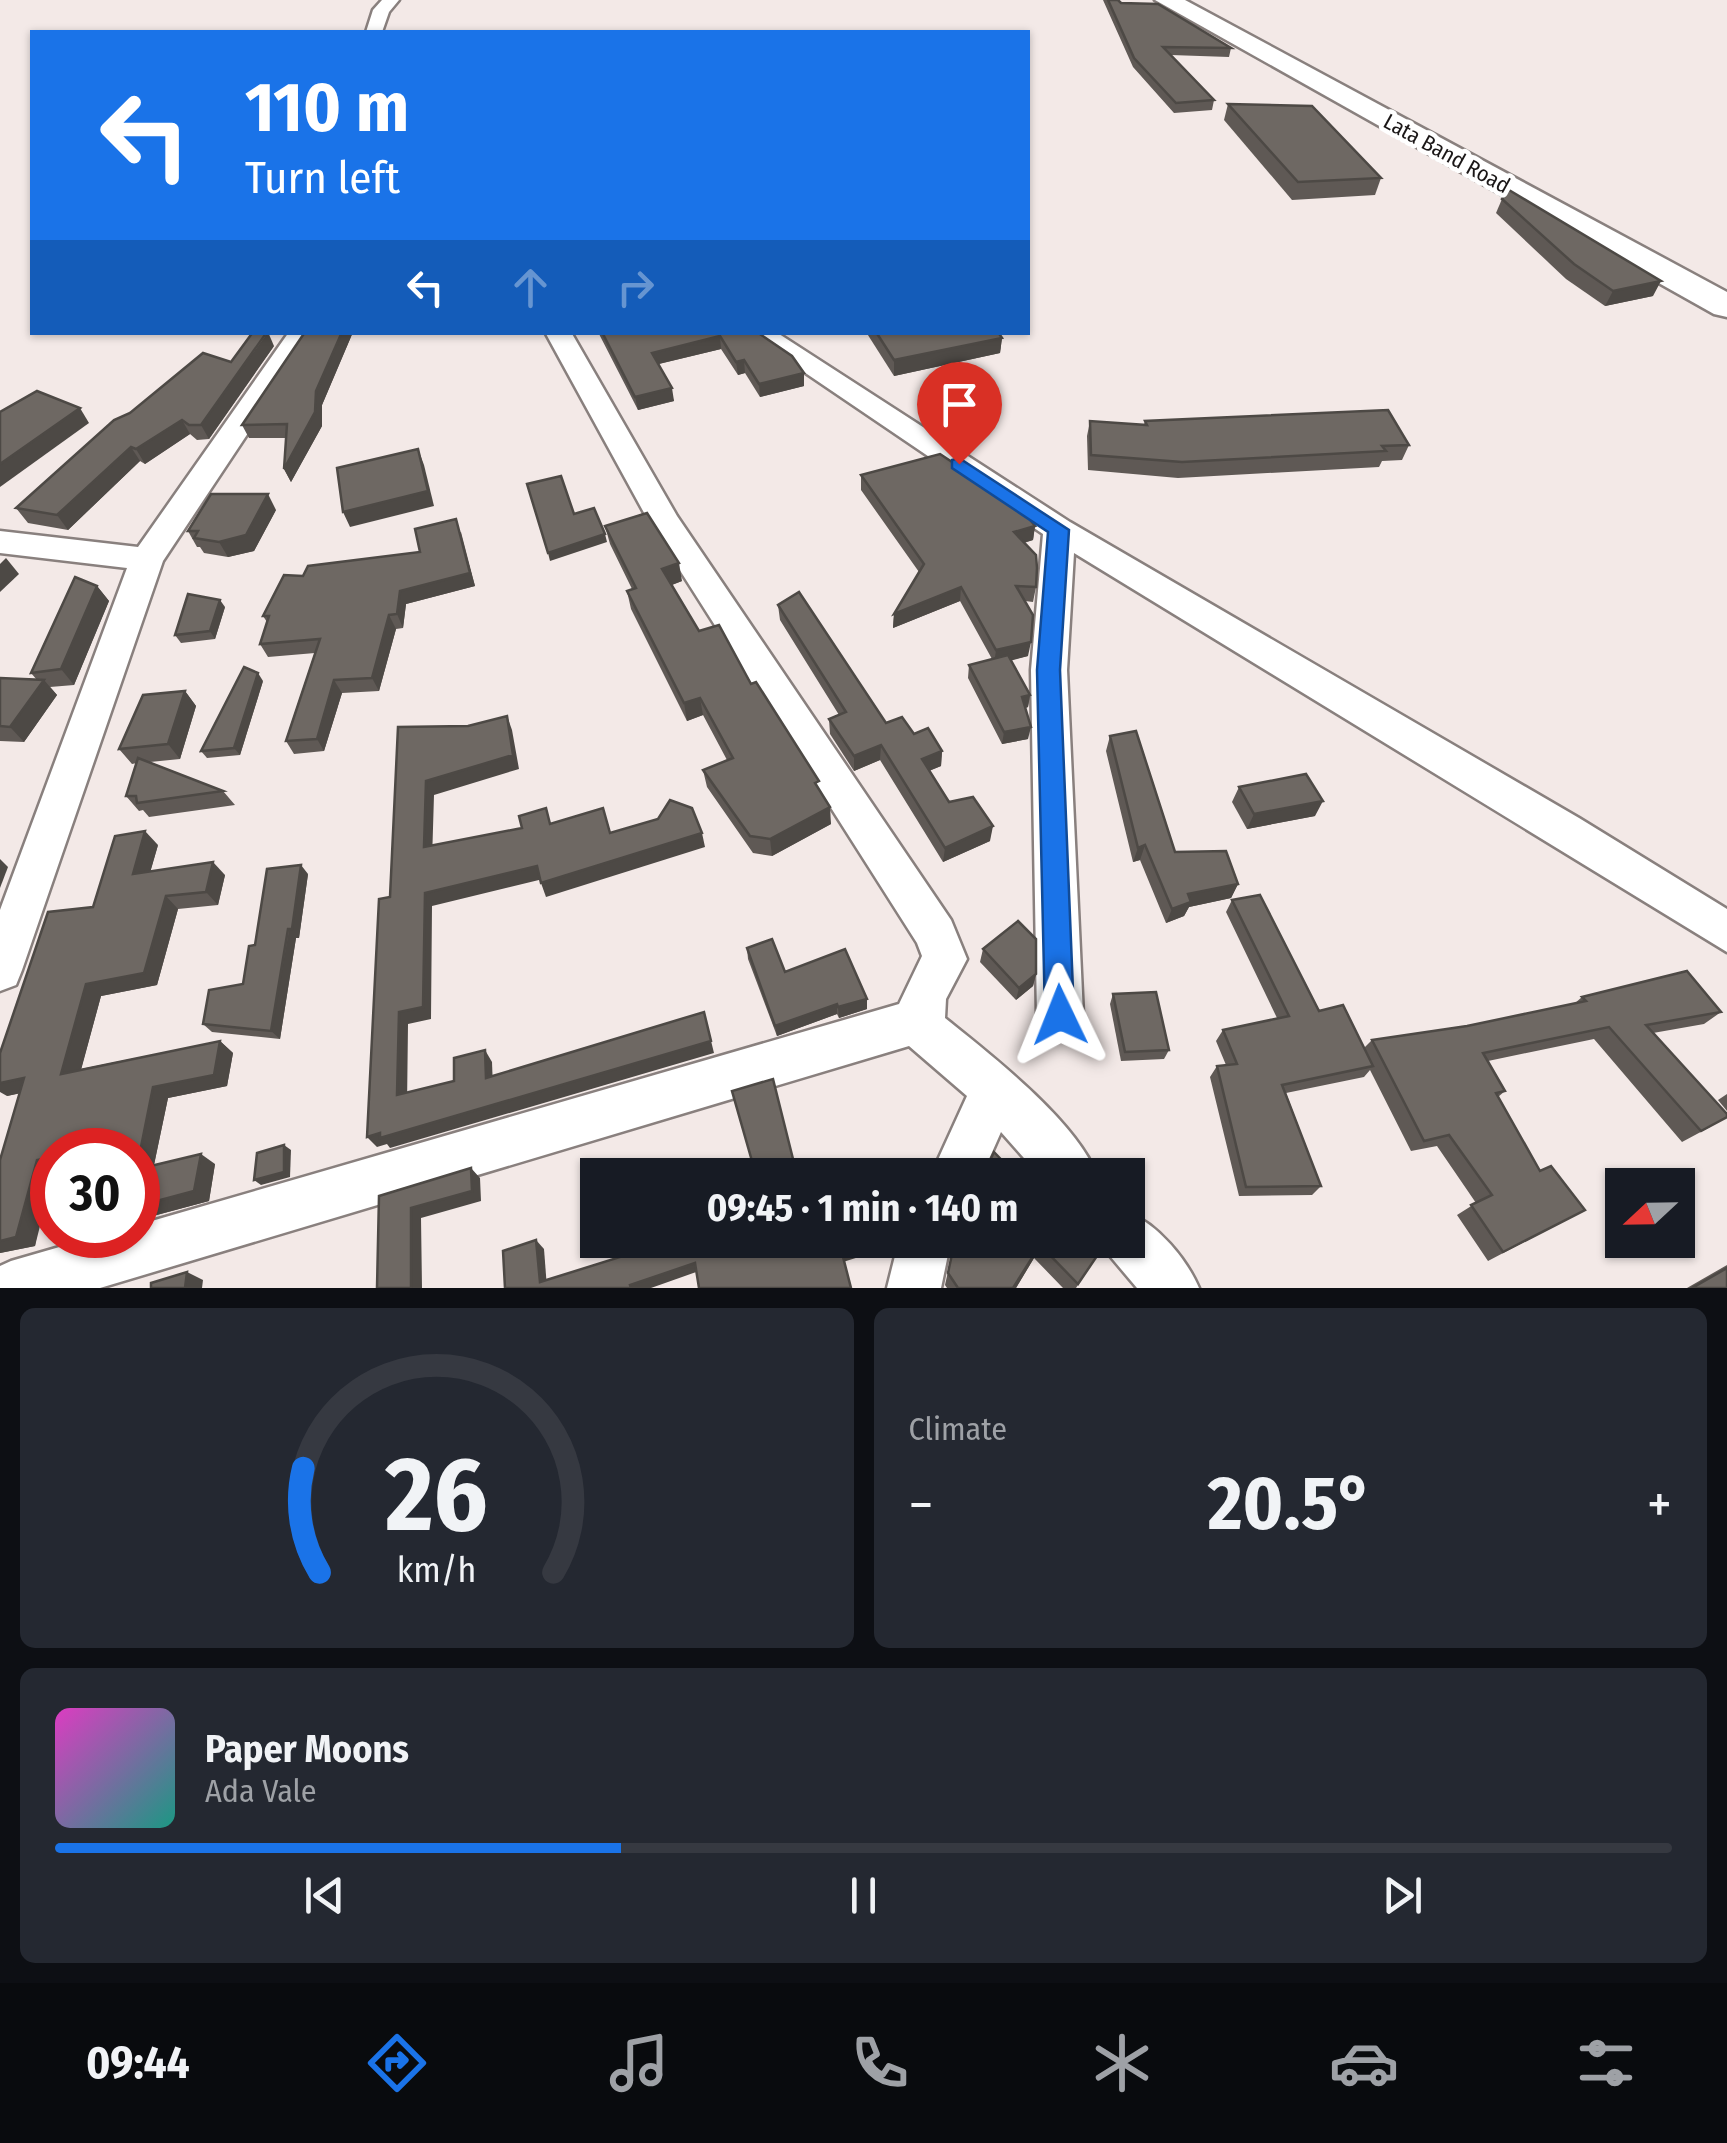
<!DOCTYPE html>
<html lang="en">
<head>
<meta charset="utf-8">
<style>
  body { margin:0; font-family:"Fira Sans Condensed",sans-serif; background:#242831; color:#f1f3f6; height:100vh; display:flex; flex-direction:column; font-size:38px; white-space:nowrap }
  * { box-sizing:border-box; margin:0 }
  p { font-size:32px; color:#9ea1a6 }
  .icon { flex:none; width:55px; height:55px; fill:none; stroke:currentColor; stroke-width:2; stroke-linecap:round; stroke-linejoin:round }
  .map { position:relative; height:1288px; overflow:hidden }
  .sheet { display:flex; flex-direction:column; gap:20px; padding:20px; background:#0d0f14; flex:1 }
  .sheet>* { flex:none }
  .guide { position:absolute; left:30px; top:30px; width:1000px; height:305px; border-radius:0px; box-shadow:0 2px 8px #0004; background:#1a73e8; color:#fff; overflow:hidden }
  .needle { width:65px; rotate:248deg }
  .buttons { position:absolute; left:1605px; top:1168px; display:grid; gap:20px }
  .buttons a { display:grid; place-items:center; width:90px; height:90px; border-radius:0px; background:#171b24; box-shadow:0 2px 8px #0004; font-size:50px }
  .speed { position:absolute; left:30px; top:1128px; display:flex; gap:20px; font-size:50px; font-weight:700; text-align:center }
  .speed>* { display:grid; place-content:center; width:130px; height:130px; border-radius:50%; background:#171b24; box-shadow:0 2px 8px #0004; line-height:1 }
  .speed .limit { border:15px solid #d22; background:#fff; color:#111 }
  .pin { position:absolute; display:grid; place-items:center; width:85px; height:85px; color:#fff; margin:-102px -42px; border-radius:50% 50% 50% 0; rotate:-45deg; box-shadow:0 0 10px #0007 }
  .pin .icon { rotate:45deg }
  .me { position:absolute; width:110px; margin:-55px; rotate:358deg; stroke-linejoin:round; filter:drop-shadow(0 0 8px #0008) }
  .turn { display:flex; align-items:center; gap:35px; height:210px; padding:0 50px; font-size:45px }
  .turn .icon { width:130px; height:130px; stroke-width:2.5 }
  .turn b { display:block; font-size:70px; line-height:85px }
  .lanes { display:flex; align-items:center; height:95px; padding:0 50px; background:#0003; justify-content:center; gap:50px; direction:ltr }
  .lanes .off { opacity:.35 }
  .big { font-size:75px; font-weight:700; line-height:1.1 }
  .sheet .tile { flex:1; display:flex; flex-direction:column; justify-content:center; gap:15px; min-width:0; padding:0 35px; border-radius:15px; background:#242831 }
  .sheet .dial { align-items:center; gap:0 }
  .dial svg { height:260px; overflow:visible; fill:none; stroke:#363941; stroke-width:7; stroke-linecap:round; text-anchor:middle }
  .dial text { fill:#f1f3f6; stroke:none }
  .song { display:flex; align-items:center; gap:30px }
  .cover { width:120px; height:120px; border-radius:15px; background:linear-gradient(135deg,hsl(310 70% 55%),hsl(170 70% 35%)) }
  .played { height:10px; border-radius:5px; background:linear-gradient(90deg,#1a73e8 35%,#363941 35%) }
  .keys { display:flex; justify-content:space-around; direction:ltr }
  .heat { display:flex; justify-content:space-between; align-items:center; font-size:55px; direction:ltr }
  .sheet .tiles { flex:1; display:grid; gap:20px; grid-template-columns:1fr 1fr }
  .tile:last-child { grid-column:span 2 }
  .trip { position:absolute; left:580px; top:1158px; width:565px; height:100px; border-radius:0px; background:#171b24; box-shadow:0 2px 8px #0004; font-weight:700; line-height:100px; text-align:center }
  .dock { display:flex; height:160px; justify-content:space-around; align-items:center; background:#090b0e; color:#9ea1a6 }
  .dock .icon { width:70px; height:70px }
  .dock .selected { color:#1a73e8 }
  .dock b { font-size:45px; color:#f1f3f6 }
  .map>svg:first-child { display:block }
</style>
</head>
<body>
<div class="map">
<svg width="1727" height="1288" viewBox="0 0 1727 1288">
  <rect width="100%" height="100%" fill="#f3e9e7"/>
  <g fill="none" stroke-linecap="round" stroke-linejoin="round">
    <defs>
      <g id="street">
        <path d="M382,0h17l-10,12 -7,20h-16l7,-22z"/>
        <path d="M289,332h26l-152,229 -141,409 -6,15 -16,6v-81l127,-342 -127,-15v-22l138,16z"/>
        <path d="M545,332h26l106,184 274,404 16,39 -21,40 -1,19c46,37 130,102 152,157h-58l-38,-43 -19,43h-51l36,-79 -58,-50 -809,242h-100v-22l11,-5 90,-26h37v-10l761,-221 23,-48 -5,-13 -269,-423z"/>
        <path d="M745,332h31l294,190 509,296 148,91v43l-653,-399 -7,117 16,345 -7,16 -16,6 -16,-6 -7,-16 -6,-345 12,-136z"/>
        <path d="M1128,1212c30,13 58,46 71,76h-62l-27,-32 -7,-16h25z"/>
        <path d="M899,1240h52l-10,48h-54z"/>
      </g>
      <path id="secondary" d="M1155,0h30l542,292v25l-13,-3z"/>
    </defs>
    <!-- street casing -->
    <use href="#street" stroke="#89807e" stroke-width="5"/>
    <!-- secondary casing -->
    <use href="#secondary" stroke="#89807e" stroke-width="5"/>
    <!-- street -->
    <use href="#street" fill="#fff" fill-rule="evenodd"/>
    <!-- secondary -->
    <use href="#secondary" fill="#fff" fill-rule="evenodd"/>
  </g>
  <!-- wall -->
  <g fill="#5f5955">
    <path d="M1103,0h15l3,3 110,45 -2,9 -58,-2 43,45 -2,10 -38,3 -41,-46z"/>
    <path d="M1228,104l153,74 -6,17 -83,5 -68,-80z"/>
    <path d="M1502,199l151,97 -48,10 -39,-27 -70,-66z"/>
    <path d="M305,332h48l-31,73v21l-31,56 -7,-13 2,-31h-37l-7,-13z"/>
    <path d="M598,332h159l47,54 -44,11 -15,-24 -7,2 -17,-26 -62,15 15,37 -36,9z"/>
    <path d="M866,332h132l4,6 -2,15 -106,23z"/>
    <path d="M274,346l-65,93 -12,1 -7,-6 -45,30 -5,-3 -72,69 -40,-7 -12,-15 215,-146z"/>
    <path d="M1090,421l54,4 1,-4 264,24 -7,15 -20,1 -3,6 -201,11 -90,-8 -1,-34z"/>
    <path d="M861,475l174,51 -2,14 -9,3 12,44 -3,15 -8,-1 3,55 -17,4 19,35 -2,12 -3,1 3,31 -26,5 -34,-66 1,-13 23,-6 -32,-58 -67,27 1,-14 25,-42 -58,-82z"/>
    <path d="M276,510l-22,41 -26,6 -24,-4 -4,-6h-3l-9,-16z"/>
    <path d="M605,526l77,55 -10,4 27,46 52,53 69,106 11,34 -59,32 -19,-3 -46,-66 -4,-17 24,-10 -24,-45 -16,6 -56,-112 -4,-18 5,-2 -22,-45z"/>
    <path d="M461,532l14,54 -69,18 -3,24 -7,1 -17,62 -37,2 -18,58 -30,3 -8,-13 29,-88 -47,4 -8,-13 7,-22 -4,-6 40,-40 117,-24z"/>
    <path d="M97,586l12,15 -35,84 -24,2 7,8 -33,47 -24,-1v-63l37,2 -6,-7z"/>
    <path d="M778,605l108,118 28,11 28,17 -1,15 -12,5 20,31 41,39 -47,21 -63,-102 -26,11 -24,-37 -1,-15 10,-4 -59,-95z"/>
    <path d="M225,607l-10,32 -34,4 -6,-8z"/>
    <path d="M263,681l-23,74 -33,3 -6,-7z"/>
    <path d="M185,691l11,15 -16,53 -30,3 73,29 12,14 -86,12 -6,-7 -4,1 -13,-15 11,-33 -5,1 -13,-15z"/>
    <path d="M1110,736l65,116 63,32 -7,14 -42,9 -5,9 -18,7 -26,-63 -7,2 -27,-111z"/>
    <path d="M1239,787l76,29 -68,13 -15,-27z"/>
    <path d="M158,845l-8,27 75,3 -7,30 -40,4 -21,76 -56,11 -20,73 139,-28 13,12 -6,33 -59,12 -14,67 61,-1 -6,37 -71,19v-70h-86l-17,96 -35,7v-93l20,-67 -13,3 86,-189z"/>
    <path d="M308,874l-9,64h-3l-16,101 -68,-7 -9,-8 40,-40 12,-39z"/>
    <path d="M1232,900l87,111 45,37 8,-8 95,-14 107,-22 8,-7 139,15 -17,12 -51,9 57,94 -28,15 -88,-103 -106,22 17,30 -7,6 42,74 45,39 -97,51 -31,-46 19,-12 -39,-57 -26,5 -41,-81 -6,7 -78,16 35,93 -9,9 -73,1 -29,-119 7,-11 9,-1 -10,-24 7,-11 54,-12 -51,-106z"/>
    <path d="M747,948l38,24 82,27v10l-28,9 -2,-4 -60,22 -29,-77z"/>
    <path d="M983,949l53,25 -3,12 -17,14 -36,-38z"/>
    <path d="M1113,994l56,56 -5,9 -43,2 -11,-57z"/>
    <path d="M1727,1094v17l-9,-11z"/>
    <path d="M955,1240h126l16,16 -21,32h-13l-29,-30 -18,30h-69l-2,-3z"/>
    <path d="M1727,1265v23h-40z"/>
  </g>
  <!-- shaded-wall -->
  <g fill="#4d4945">
    <path d="M1661,281l-8,15 -48,10 8,-15z"/>
    <path d="M268,332l6,14 -65,93 -8,-14z"/>
    <path d="M342,332h11l-31,73v21l-31,56 -7,-13z"/>
    <path d="M720,336l1,13 -67,16 -2,-12z"/>
    <path d="M1002,338l-2,15 -106,23v-16z"/>
    <path d="M744,360l1,13 -7,2 -2,-13z"/>
    <path d="M804,373v13l-44,11 -1,-13z"/>
    <path d="M672,388l2,13 -36,9 -3,-13z"/>
    <path d="M80,408l9,15 -89,64v-23z"/>
    <path d="M182,420l8,14 -45,30 -9,-15z"/>
    <path d="M131,447l9,14 -72,69 -11,-15z"/>
    <path d="M418,449l6,16 10,41 -84,21 -7,-15z"/>
    <path d="M268,494l8,16 -22,41 -26,6 -9,-15z"/>
    <path d="M456,519l19,67 -69,18 -3,24 -6,-14 3,-23z"/>
    <path d="M1035,526l-2,14 -21,6 2,-14z"/>
    <path d="M605,534l2,8 -57,19 -2,-8z"/>
    <path d="M6,558l13,16 -19,18v-28z"/>
    <path d="M679,563l3,18 -16,6 -4,-18z"/>
    <path d="M97,586l12,15 -35,84 -13,-16z"/>
    <path d="M961,587l-1,14 -67,27 1,-14z"/>
    <path d="M220,600l5,7 -10,32 -5,-8z"/>
    <path d="M389,615l7,14 -17,62 -7,-13z"/>
    <path d="M1031,642l-3,14 -34,9 2,-15z"/>
    <path d="M258,673l5,8 -23,74 -6,-7z"/>
    <path d="M44,680l13,15 -33,47 -14,-15z"/>
    <path d="M334,680l8,13 -18,58 -7,-12z"/>
    <path d="M185,691l11,15 -16,53 -12,-15z"/>
    <path d="M1030,695l-2,12 -8,3 2,-13z"/>
    <path d="M700,698l3,17 -16,6 -3,-18z"/>
    <path d="M507,716l5,14 7,39 -85,26 -2,66 -8,-14 2,-66z"/>
    <path d="M1031,727l-3,12 -26,5 2,-12z"/>
    <path d="M881,745l-1,15 -26,11v-15z"/>
    <path d="M942,751l-1,15 -20,8 1,-15z"/>
    <path d="M1323,801l-8,15 -68,13 7,-15z"/>
    <path d="M830,807l1,17 -59,32 -2,-17z"/>
    <path d="M993,826l-3,15 -47,21 2,-14z"/>
    <path d="M145,831l13,14 -12,42 -13,-13z"/>
    <path d="M702,833l3,14 -159,50 -5,-14z"/>
    <path d="M1145,845l-5,15 -7,2 5,-14z"/>
    <path d="M0,859l8,8 -8,21z"/>
    <path d="M213,862l12,13 -7,30 -12,-13z"/>
    <path d="M301,865l7,9 -9,64h-3l-16,101 -9,-8z"/>
    <path d="M537,866l6,13 -111,27 -1,113 -23,5 -1,82 -10,-11 2,-83 26,-119z"/>
    <path d="M1238,884l-7,14 -42,9 -5,9 -18,7 6,-14 16,-15z"/>
    <path d="M166,896l12,13 -21,76 -56,11 -24,89 -16,-11 25,-90z"/>
    <path d="M1036,974l-3,12 -17,14 3,-12z"/>
    <path d="M867,999v10l-28,9 -1,-11z"/>
    <path d="M837,1004v10l-60,22 -2,-10z"/>
    <path d="M704,1012l10,41 -324,95 -3,-4 -10,3 -10,-10z"/>
    <path d="M220,1041l13,12 -6,33 -59,12 -17,81 -13,-9v-8l15,-75z"/>
    <path d="M485,1050l7,12 1,27 -7,-11z"/>
    <path d="M24,1078l17,11 -34,7 -7,-4v-9z"/>
    <path d="M284,1145l7,5 -1,27 -29,8 -7,-5z"/>
    <path d="M201,1154l14,10 -6,37 -71,19v-14z"/>
    <path d="M52,1157v21l-17,68 -35,7v-12l37,-81z"/>
    <path d="M471,1168l9,10 1,23 -60,17 1,70h-11v-80z"/>
    <path d="M536,1240l8,9 3,39 -7,-6z"/>
    <path d="M884,1240h12l-2,6 -51,16 -1,-9z"/>
    <path d="M1040,1245l-6,13 -18,30h-3z"/>
    <path d="M695,1263l4,8 -48,17h-20l-1,-3z"/>
    <path d="M187,1272l16,8 -1,8h-17z"/>
  </g>
  <!-- building -->
  <g fill="#6e6863" stroke="#4d4945" stroke-width="2.5">
    <path d="M1108,0h10l3,3 37,1 73,44 -68,-1 51,53 -38,3 -42,-45z"/>
    <path d="M1228,104l84,2 69,72 -83,4z"/>
    <path d="M1509,190l152,91 -48,10 -39,-27 -72,-65z"/>
    <path d="M253,332h14l-66,93h-12l-7,-5 -46,29 -5,-2 -74,68 -41,-7 98,-88 16,-7 73,-60 28,9z"/>
    <path d="M305,332h37l-26,59 -1,21 -31,57 3,-45 -45,1z"/>
    <path d="M602,332h155l35,24 12,17 -45,11 -15,-24 -8,2 -16,-26 -68,17 20,35 -37,9z"/>
    <path d="M876,332h122l4,6 -108,22z"/>
    <path d="M37,391l43,17 -80,56v-52z"/>
    <path d="M1388,410l21,35 -27,1 4,5 -204,11 -91,-7 -1,-34 57,4 -2,-4z"/>
    <path d="M418,449l10,42 -85,21 -6,-44z"/>
    <path d="M940,454l80,53 15,19 -21,6 22,23 1,13 -1,19 -20,-1 17,29 -2,27 -35,8 -35,-63 -67,27 30,-50 -63,-89z"/>
    <path d="M561,476l13,38 20,-6 11,26 -57,19 -21,-69z"/>
    <path d="M211,494h57l-22,41 -27,7 -25,-4 4,-7h-10z"/>
    <path d="M647,513l32,50 -17,6 37,62 20,-6 32,59 5,-2 63,99 -4,2 15,24 -60,32 -20,-3 -47,-66 30,-12 -33,-60 -16,5 -57,-112 9,-3 -31,-62z"/>
    <path d="M456,519l14,54 -70,18 -3,23 -8,1 -17,63 -38,2 -17,59 -31,2 34,-102 -60,5 9,-28h-6l21,-41 19,1 5,-10 112,-14 -5,-23z"/>
    <path d="M75,577l22,9 -36,83 -30,4z"/>
    <path d="M799,592l87,131 16,-6 12,17 14,-6 14,23 -20,8 27,43 24,-5 20,29 -48,22 -64,-103 -27,11 -25,-37 17,-7 -68,-107z"/>
    <path d="M188,594l32,6 -10,31 -35,4z"/>
    <path d="M1008,655l22,40 -8,2 9,30 -27,5 -35,-67z"/>
    <path d="M244,667l14,6 -24,75 -33,3z"/>
    <path d="M0,678l44,2 -34,47 -10,-1z"/>
    <path d="M185,691l-17,53 -49,5 24,-54z"/>
    <path d="M507,716l6,39 -87,26 -2,66 98,-19 -3,-12 27,-8 4,16 53,-16 7,25 48,-14 12,-19 22,8 10,25 -161,50 -4,-17 -112,27 -2,114 -24,5 -2,83 57,-14v-23l31,-8 1,28 218,-66 7,29 -331,97v-5l-13,4 12,-238 11,-2 8,-170 70,-1z"/>
    <path d="M1136,731l39,121 51,-1 12,33 -50,10 3,8 -19,7 -27,-64 -7,3 -28,-112z"/>
    <path d="M138,758l85,33 -86,12 -1,-7h-10z"/>
    <path d="M1306,774l17,27 -69,13 -15,-27z"/>
    <path d="M145,831l-12,43 80,-12 -7,30 -40,4 -22,77 -58,11 -25,90 159,-33 -6,34 -61,12 -15,75v-12h-37l1,-3 -16,3h-34v7l-15,3 -21,77 -16,4v-81l24,-82 -24,5v-30l48,-141 45,-5 22,-71z"/>
    <path d="M301,865l-9,64h-4l-17,102 -68,-7 6,-34 34,-6 6,-38 6,-1 12,-76z"/>
    <path d="M1260,895l59,116 24,-6 30,61 -91,19 39,101 -75,1 -29,-121 20,-2 -14,-34 66,-14 -57,-116z"/>
    <path d="M1018,921l18,18v35l-17,14 -36,-39z"/>
    <path d="M772,939l13,33 60,-23 22,50 -29,8 -1,-3 -62,22 -28,-78z"/>
    <path d="M1687,971l34,41 -75,13 81,89v3l-26,14 -92,-104 -126,26 22,38 -9,2 44,78 11,-5 34,44 -82,42 -32,-47 21,-10 -43,-60 -25,6 -52,-101 95,-14 119,-25 -4,-4z"/>
    <path d="M1156,992l13,58 -44,2 -12,-58z"/>
    <path d="M773,1079l24,96h-41l-24,-84z"/>
    <path d="M284,1145v27l-30,8 3,-27z"/>
    <path d="M994,1152l22,23h-33z"/>
    <path d="M201,1154l-7,37 -56,15v-37z"/>
    <path d="M471,1168l1,23 -61,17v80h-34l2,-92z"/>
    <path d="M536,1240l4,42 93,-29 -2,-13h253l-42,13 9,35h-152l-4,-25 -65,22 1,3h-126l-2,-37z"/>
    <path d="M955,1240h126l16,16 -19,28 -38,-39 -27,43h-55l-10,-15z"/>
    <path d="M1727,1268v20h-35z"/>
    <path d="M187,1272l-2,16h-34v-5z"/>
  </g>
  <!-- route -->
  <path fill="#1a73e8" stroke="#114b97" stroke-width="2.5" d="M959,458l110,72 -9,140 14,345 -4,10 -10,5 -11,-5 -4,-10 -8,-345 11,-138 -96,-64v-8z"/>
  <g text-anchor="middle" stroke-width="9" stroke-linejoin="round" paint-order="stroke">
    <!-- far-street labels -->
    <g font-size="22" fill="#1b1717" stroke="#fff">
      <text transform="translate(1447 153) rotate(29)" y="8">Lata Band Road</text>
    </g>
  </g>
</svg>
<div class="buttons">
<a><svg class="needle" viewBox="-14 -14 28 28"><path d="M0-13l5 13h-10z" fill="#e53935"/><path d="M0 13l5-13h-10z" fill="#9ea1a6"/></svg></a>
</div>
<div class="speed"><div class="limit">30</div></div>
<div class="pin" style="left:959px;top:464px;background:#d93025"><svg class="icon" aria-label="arrive" viewBox="0 0 24 24"><path d="M6 21V4h12l-3 4 3 4H6"/></svg></div>
<svg class="me" style="left:1060px;top:1015px" viewBox="-20 -20 40 40"><path d="M0-17L14 15 0 8-14 15z" fill="#1a73e8" stroke="#fff" stroke-width="4"/></svg>
<div class="trip">09:45 · 1 min · 140 m</div>
<div class="guide">
<div class="turn"><svg class="icon" aria-label="left" viewBox="0 0 24 24"><path d="M17 20v-9H6M10 6l-5 5 5 5"/></svg><div><b>110 m</b>Turn left</div></div>
<div class="lanes"><svg class="icon" aria-label="left" viewBox="0 0 24 24"><path d="M17 20v-9H6M10 6l-5 5 5 5"/></svg><svg class="icon off" aria-label="ahead" viewBox="0 0 24 24"><path d="M12 20V5M6 11l6-6 6 6"/></svg><svg class="icon off" aria-label="right" viewBox="0 0 24 24"><path d="M7 20v-9h11M14 6l5 5-5 5"/></svg></div>
</div>
</div>
<section class="sheet">
<div class="tiles">
<div class="tile dial"><svg viewBox="0 0 100 80">
<path d="M14 69A42 42 0 1 1 86 69"/>
<path d="M14 69A42 42 0 0 1 9 37" stroke="#1a73e8"/>
<text x="50" y="56" font-size="32" font-weight="700">26</text>
<text x="50" y="72" font-size="11">km/h</text>
</svg></div>
<div class="tile"><p>Climate</p>
<div class="heat"><a>−</a><b class="big">20.5°</b><a>+</a></div>
</div>
<div class="tile">
<div class="song"><i class="cover"></i><div><b>Paper Moons</b><p>Ada Vale</p></div></div>
<div class="played"></div>
<div class="keys"><svg class="icon" aria-label="previous" viewBox="0 0 24 24"><path d="M18 5L8 12l10 7zM5 5v14"/></svg><svg class="icon" aria-label="pause" viewBox="0 0 24 24"><path d="M8 5v14M16 5v14"/></svg><svg class="icon" aria-label="next" viewBox="0 0 24 24"><path d="M6 5l10 7-10 7zM19 5v14"/></svg></div>
</div>
</div>
</section>
<nav class="dock">
<b>09:44</b>
<svg class="icon selected" aria-label="directions" viewBox="0 0 24 24"><path d="M12 3l9 9-9 9-9-9zM9 14v-3h6M13 9l2 2-2 2"/></svg>
<svg class="icon" aria-label="music" viewBox="0 0 24 24"><path d="M9 18V5l10-2v13"/><circle cx="6" cy="18" r="3"/><circle cx="16" cy="16" r="3"/></svg>
<svg class="icon" aria-label="phone" viewBox="0 0 24 24"><path d="M5 4h4l2 5-3 2q2 4 5 5l2-3 5 2v4C11 20 4 13 5 4z"/></svg>
<svg class="icon" aria-label="climate" viewBox="0 0 24 24"><path d="M12 3v18M4 7l16 10M4 17L20 7"/></svg>
<svg class="icon" aria-label="car" viewBox="0 0 24 24"><path d="M5 17H2v-5l4-1 3-4h7l3 4 3 1v5h-3M9 17h6M6 11h13"/><circle cx="7" cy="17" r="2"/><circle cx="17" cy="17" r="2"/></svg>
<svg class="icon" aria-label="filters" viewBox="0 0 24 24"><path d="M4 7h16M4 17h16"/><circle cx="9" cy="7" r="2"/><circle cx="15" cy="17" r="2"/></svg>
</nav>
</body>
</html>
